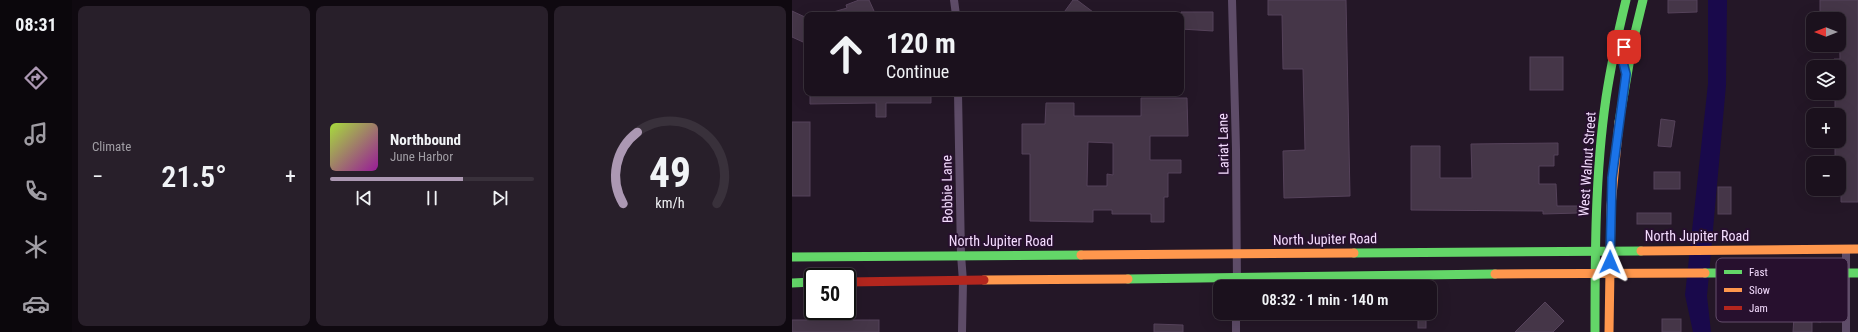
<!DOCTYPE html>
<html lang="en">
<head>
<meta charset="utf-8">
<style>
  body { margin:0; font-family:"Roboto Condensed",sans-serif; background:#281f2a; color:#f1f3f6; height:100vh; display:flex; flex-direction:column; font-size:15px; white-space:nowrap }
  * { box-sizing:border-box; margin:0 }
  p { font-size:13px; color:#a09da4 }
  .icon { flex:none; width:22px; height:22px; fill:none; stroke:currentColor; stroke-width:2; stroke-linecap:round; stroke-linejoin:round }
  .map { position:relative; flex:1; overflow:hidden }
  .details { display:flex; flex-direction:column; gap:6px; padding:6px; background:#0f0910; width:720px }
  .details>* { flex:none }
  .hud { position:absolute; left:12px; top:12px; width:380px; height:84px; border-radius:8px; box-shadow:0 4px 16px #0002,0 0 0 1px #39313b; background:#1b111d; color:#f1f3f6; overflow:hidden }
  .needle { width:26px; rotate:270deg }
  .tools { position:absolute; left:1014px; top:12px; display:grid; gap:8px }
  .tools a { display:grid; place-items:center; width:40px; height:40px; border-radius:8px; background:#1b111d; box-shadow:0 4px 16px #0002,0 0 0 1px #39313b; font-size:20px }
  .speed { position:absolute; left:12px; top:268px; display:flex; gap:8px; font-size:20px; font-weight:700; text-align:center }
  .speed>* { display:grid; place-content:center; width:52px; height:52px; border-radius:50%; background:#1b111d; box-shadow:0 4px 16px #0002,0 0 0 1px #39313b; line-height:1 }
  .speed .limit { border:2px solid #111; border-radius:6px; background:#fff; color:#111 }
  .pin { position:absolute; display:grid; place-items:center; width:34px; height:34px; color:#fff; margin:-17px; border-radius:8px; box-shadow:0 2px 6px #0006 }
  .me { position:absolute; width:44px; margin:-22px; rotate:1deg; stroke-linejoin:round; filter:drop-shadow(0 0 3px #0008) }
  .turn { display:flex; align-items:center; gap:14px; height:84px; padding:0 16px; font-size:18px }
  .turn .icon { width:52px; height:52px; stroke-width:2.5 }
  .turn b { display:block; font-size:28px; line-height:34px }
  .big { font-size:30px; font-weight:600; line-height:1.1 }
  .details .widget { flex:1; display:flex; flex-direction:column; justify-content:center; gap:6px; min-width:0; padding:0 14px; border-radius:8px; background:#281f2a }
  .details .dial { align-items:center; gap:0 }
  .dial svg { height:104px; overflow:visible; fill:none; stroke:#39313b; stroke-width:7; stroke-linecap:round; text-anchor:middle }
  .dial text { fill:#f1f3f6; stroke:none }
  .song { display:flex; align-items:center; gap:12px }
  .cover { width:48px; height:48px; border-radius:6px; background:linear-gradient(135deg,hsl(80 70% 55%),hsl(300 70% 35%)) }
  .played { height:4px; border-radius:2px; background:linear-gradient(90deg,#ac98b3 65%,#39313b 65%) }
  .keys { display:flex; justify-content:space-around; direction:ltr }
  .heat { display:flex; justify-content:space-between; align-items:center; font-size:22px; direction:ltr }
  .details .tiles { flex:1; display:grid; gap:6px; grid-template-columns:repeat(3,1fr) }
  .trip { position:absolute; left:421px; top:280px; width:224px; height:40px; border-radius:8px; background:#1b111d; box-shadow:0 4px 16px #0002,0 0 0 1px #39313b; font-weight:600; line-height:40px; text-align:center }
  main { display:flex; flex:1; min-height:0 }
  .tabs { display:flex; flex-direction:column; width:72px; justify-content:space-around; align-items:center; background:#0b070c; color:#a09da4 }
  .tabs .icon { width:28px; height:28px }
  .tabs .selected { color:#ac98b3 }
  .tabs b { font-size:18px; color:#f1f3f6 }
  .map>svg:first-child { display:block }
</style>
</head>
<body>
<main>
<nav class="tabs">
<b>08:31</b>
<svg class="icon selected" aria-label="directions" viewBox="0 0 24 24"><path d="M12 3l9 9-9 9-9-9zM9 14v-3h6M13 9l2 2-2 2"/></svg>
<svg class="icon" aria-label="music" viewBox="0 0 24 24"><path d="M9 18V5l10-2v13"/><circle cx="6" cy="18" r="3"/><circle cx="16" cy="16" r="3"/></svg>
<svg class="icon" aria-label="phone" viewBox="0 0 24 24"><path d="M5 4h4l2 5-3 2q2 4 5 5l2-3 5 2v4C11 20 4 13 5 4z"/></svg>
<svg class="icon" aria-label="climate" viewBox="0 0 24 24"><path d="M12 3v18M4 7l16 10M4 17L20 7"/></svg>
<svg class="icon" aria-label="car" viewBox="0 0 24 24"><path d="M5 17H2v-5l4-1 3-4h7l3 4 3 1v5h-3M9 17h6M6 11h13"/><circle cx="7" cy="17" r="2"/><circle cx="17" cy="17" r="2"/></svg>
</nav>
<section class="details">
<div class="tiles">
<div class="widget"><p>Climate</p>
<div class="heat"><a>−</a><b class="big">21.5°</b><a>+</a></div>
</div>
<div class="widget">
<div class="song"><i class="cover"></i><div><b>Northbound</b><p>June Harbor</p></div></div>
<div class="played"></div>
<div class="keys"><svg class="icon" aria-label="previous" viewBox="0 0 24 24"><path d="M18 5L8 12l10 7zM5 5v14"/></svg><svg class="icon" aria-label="pause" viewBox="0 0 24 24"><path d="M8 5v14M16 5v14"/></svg><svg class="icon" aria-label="next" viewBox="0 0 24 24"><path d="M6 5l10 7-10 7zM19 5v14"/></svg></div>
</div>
<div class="widget dial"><svg viewBox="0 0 100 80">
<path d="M14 69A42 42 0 1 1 86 69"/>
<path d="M14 69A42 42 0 0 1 25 14" stroke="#ac98b3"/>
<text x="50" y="56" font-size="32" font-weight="700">49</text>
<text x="50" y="72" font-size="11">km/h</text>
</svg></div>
</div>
</section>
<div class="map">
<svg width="1066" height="332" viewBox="0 0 1066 332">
  <rect width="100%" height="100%" fill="#241727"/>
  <!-- water -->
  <path fill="#19094b" d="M916,0h19l-1,85 -19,211 4,36h-18l-8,-37 23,-211z"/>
  <!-- building -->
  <g fill="#453648" stroke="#55425a" fill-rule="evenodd">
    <path d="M67,0h10l5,11 -11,4h-33v-2l17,-5 -1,-3z"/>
    <path d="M281,0h4l20,15h-35z"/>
    <path d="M476,0h78l4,196 -66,2 -1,-47 22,-1 -2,-81h-20l-1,-54h-14z"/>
    <path d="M876,0h29v12l-29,1z"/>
    <path d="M1028,0h38v202h-17v-8h-2v-31h-4v-22h4v-26h-4v-22h4v-26h-5v-8h6l-1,-40h-19z"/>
    <path d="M0,11l15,7v16l-4,8 -11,-5z"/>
    <path d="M389,12h32v19l-32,-2z"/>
    <rect x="738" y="57" width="33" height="33"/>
    <path d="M18,93h121v10h-45v14h-10v-14l-66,1z"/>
    <path d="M349,98h46l1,38h-38v24h31v13h-13v24h-4v25h-13v-8h-39v-4h-19v12l-63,-1v-67h-8v-30h23l1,-21h28v13h67zM296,142l25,1v32l-6,-1v12h-20z"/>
    <path d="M869,119l14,2 -4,26 -13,-1z"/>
    <rect x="0" y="122" width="18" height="74"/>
    <path d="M766,143v12h-4v11h-15v18h17l1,22h22v7l-36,1v-3l-132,-1v-64h29v32h32l-1,-34z"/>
    <rect x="862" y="172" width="26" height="17"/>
    <rect x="926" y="187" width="13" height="27"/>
    <rect x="845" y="213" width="34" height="11"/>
    <path d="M1003,301l15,1v7h12l-1,13 -9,-1v11h-19z"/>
    <path d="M753,302l19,19 -11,11h-38z"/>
    <rect x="626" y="314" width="8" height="14"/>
    <rect x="870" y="319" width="19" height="13"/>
    <rect x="0" y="320" width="87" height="12"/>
    <path d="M362,324l29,1v7h-29z"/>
  </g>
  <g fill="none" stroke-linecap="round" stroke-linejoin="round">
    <!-- street -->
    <g stroke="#5e4c68" stroke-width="8">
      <path d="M162,0l2,15"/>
      <path d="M440,0l4,149 1,138"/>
      <path d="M166,93l3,162 2,26 -1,51"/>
      <path d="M444,332v-19"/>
      <path d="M1054,332v-83"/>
    </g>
    <!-- fast -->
    <g stroke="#63d668" stroke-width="9">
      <path d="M827,122l14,-81 10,-41"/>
      <path d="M562,253l287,-2"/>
      <path d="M0,257l289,-2"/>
      <path d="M913,273h153"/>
      <path d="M336,279l367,-5"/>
      <path d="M0,283l21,-1"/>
      <path d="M803,332c0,-78 0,-157 11,-234 5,-33 12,-65 20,-98"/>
    </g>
    <!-- slow -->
    <g stroke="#ff974d" stroke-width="9">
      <path d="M849,251l217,-2"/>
      <path d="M289,255l273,-2"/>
      <path d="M703,274l210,-1"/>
      <path d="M192,280l144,-1"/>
      <path d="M817,332l2,-126 8,-84"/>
    </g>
    <!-- jam -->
    <path stroke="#b3261e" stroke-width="9" d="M55,282l137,-2"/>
  </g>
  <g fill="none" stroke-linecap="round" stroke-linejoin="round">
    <defs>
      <path id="route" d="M818,262l2,-84 14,-104 -4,-16 2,-11"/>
    </defs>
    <!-- route casing -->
    <use href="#route" stroke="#114b97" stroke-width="10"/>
    <!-- route -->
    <use href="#route" stroke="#1a73e8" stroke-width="7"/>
  </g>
  <g text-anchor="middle" stroke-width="4" stroke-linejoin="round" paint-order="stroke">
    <!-- street labels -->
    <g font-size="14" fill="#f5ddff" stroke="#27102e">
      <text transform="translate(431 144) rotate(-91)" y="5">Lariat Lane</text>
      <text transform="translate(795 164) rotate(-86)" y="5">West Walnut Street</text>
      <text transform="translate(155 189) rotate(-91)" y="5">Bobbie Lane</text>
      <text x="905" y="241">North Jupiter Road</text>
      <text transform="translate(533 239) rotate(-1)" y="5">North Jupiter Road</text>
      <text x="209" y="246">North Jupiter Road</text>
    </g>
  </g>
  <!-- legend -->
  <rect x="924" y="258" width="132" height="64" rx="6" fill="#27102e" stroke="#654e6d" stroke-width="1"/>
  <rect x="932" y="270" width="18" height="4" fill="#63d668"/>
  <rect x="932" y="288" width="18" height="4" fill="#ff974d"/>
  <rect x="932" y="306" width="18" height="4" fill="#b3261e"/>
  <g font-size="11" fill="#f5ddff">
    <text x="957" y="276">Fast</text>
    <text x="957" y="294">Slow</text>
    <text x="957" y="312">Jam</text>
  </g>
</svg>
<div class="tools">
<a><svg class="needle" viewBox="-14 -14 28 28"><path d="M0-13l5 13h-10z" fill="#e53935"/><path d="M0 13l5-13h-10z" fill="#a09da4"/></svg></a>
<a><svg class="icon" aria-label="layers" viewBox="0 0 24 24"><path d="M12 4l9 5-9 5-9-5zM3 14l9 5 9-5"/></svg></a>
<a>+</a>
<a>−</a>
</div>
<div class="speed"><div class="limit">50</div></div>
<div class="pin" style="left:832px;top:47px;background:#d93025"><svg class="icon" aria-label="arrive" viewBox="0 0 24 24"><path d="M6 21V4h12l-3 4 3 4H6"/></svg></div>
<svg class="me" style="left:818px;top:262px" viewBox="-20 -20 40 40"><path d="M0-17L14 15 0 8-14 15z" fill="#1a73e8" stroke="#fff" stroke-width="4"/></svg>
<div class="trip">08:32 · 1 min · 140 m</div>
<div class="hud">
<div class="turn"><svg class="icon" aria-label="ahead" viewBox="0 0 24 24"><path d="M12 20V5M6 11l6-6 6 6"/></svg><div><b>120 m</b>Continue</div></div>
</div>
</div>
</main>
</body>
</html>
